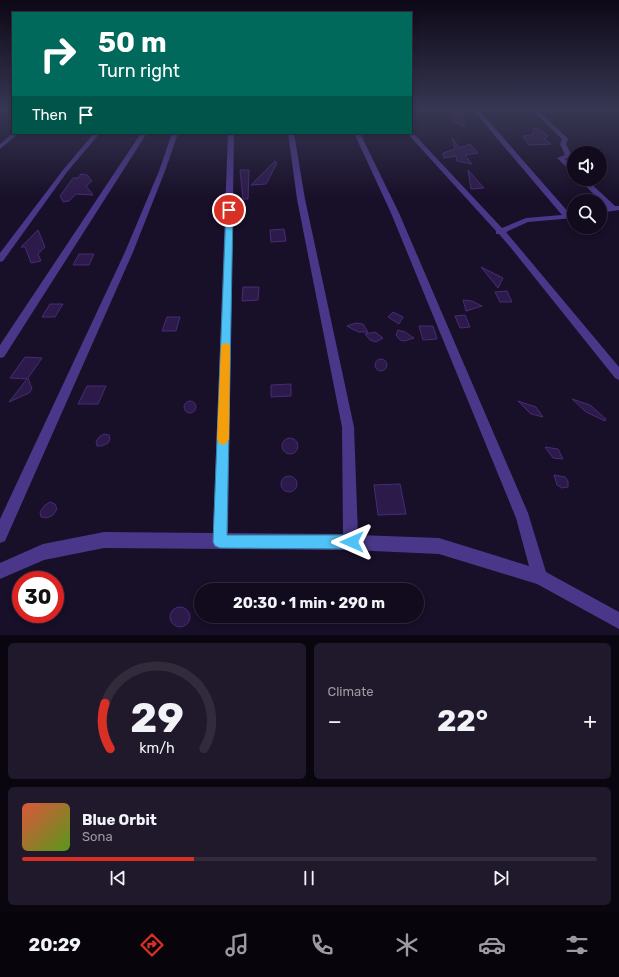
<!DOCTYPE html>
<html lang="en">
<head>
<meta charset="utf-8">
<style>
  body { margin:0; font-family:Rubik,sans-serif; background:#1f192b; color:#f1f3f6; height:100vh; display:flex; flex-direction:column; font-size:15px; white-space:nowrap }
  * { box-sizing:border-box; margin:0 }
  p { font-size:13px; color:#9c9ba4 }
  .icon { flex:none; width:22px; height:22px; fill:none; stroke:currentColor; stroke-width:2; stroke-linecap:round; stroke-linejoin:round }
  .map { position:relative; height:635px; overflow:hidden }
  .drawer { display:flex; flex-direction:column; gap:8px; padding:8px; background:#0a0610; flex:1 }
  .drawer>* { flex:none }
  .hud { position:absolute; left:12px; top:12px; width:400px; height:122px; border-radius:0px; box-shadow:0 2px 6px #0003,0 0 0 1px #312b3c; background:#00695c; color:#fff; overflow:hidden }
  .fabs { position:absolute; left:567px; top:146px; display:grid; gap:8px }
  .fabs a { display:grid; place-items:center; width:40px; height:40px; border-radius:50%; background:#120b1e; box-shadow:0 2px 6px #0003,0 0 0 1px #312b3c; font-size:20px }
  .speed { position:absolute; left:12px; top:571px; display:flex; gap:8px; font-size:20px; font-weight:700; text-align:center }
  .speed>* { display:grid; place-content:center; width:52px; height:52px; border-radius:50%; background:#120b1e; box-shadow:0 2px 6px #0003,0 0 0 1px #312b3c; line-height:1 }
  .speed .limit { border:6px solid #d22; background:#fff; color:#111 }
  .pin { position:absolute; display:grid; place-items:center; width:34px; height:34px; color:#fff; margin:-17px; border:2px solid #fff; border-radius:50%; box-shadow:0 1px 4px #0007 }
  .me { position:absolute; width:44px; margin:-22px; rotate:270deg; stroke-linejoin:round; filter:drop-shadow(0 0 3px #0008) }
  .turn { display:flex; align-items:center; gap:14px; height:84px; padding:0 20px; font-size:18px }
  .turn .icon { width:52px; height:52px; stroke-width:2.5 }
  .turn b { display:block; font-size:28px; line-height:34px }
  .then { display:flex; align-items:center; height:38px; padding:0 20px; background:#0003; gap:8px; font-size:15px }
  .big { font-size:30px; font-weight:700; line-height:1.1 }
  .drawer .widget { flex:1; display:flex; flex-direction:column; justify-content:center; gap:6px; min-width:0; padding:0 14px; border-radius:6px; background:#1f192b }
  .drawer .dial { align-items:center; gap:0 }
  .dial svg { height:104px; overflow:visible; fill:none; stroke:#312b3c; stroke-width:7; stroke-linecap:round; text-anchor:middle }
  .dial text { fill:#f1f3f6; stroke:none }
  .song { display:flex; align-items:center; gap:12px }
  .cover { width:48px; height:48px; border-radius:6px; background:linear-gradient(135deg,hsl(10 70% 55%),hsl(90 70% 35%)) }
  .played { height:4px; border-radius:2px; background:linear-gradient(90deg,#d93025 30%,#312b3c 30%) }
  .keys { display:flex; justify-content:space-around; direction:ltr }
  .heat { display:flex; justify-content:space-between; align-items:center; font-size:22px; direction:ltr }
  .drawer .tiles { flex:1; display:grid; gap:8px; grid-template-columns:1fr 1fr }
  .widget:last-child { grid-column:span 2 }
  .trip { position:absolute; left:194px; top:583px; width:230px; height:40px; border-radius:20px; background:#120b1e; box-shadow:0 2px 6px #0003,0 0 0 1px #312b3c; font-weight:700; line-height:40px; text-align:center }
  .tab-bar { display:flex; height:64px; justify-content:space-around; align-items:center; background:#07040c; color:#9c9ba4 }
  .tab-bar .icon { width:28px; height:28px }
  .tab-bar .selected { color:#d93025 }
  .tab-bar b { font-size:18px; color:#f1f3f6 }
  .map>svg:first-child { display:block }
</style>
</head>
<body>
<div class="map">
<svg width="619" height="635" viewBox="0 0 619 635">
  <rect width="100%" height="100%" fill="#180f28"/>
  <!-- building -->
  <g fill="#2c1a4a" stroke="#482b77">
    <path d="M452,114h12v13l-11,-6z"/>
    <path d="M534,128l6,2 8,6 -4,2 7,6 -22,1 -6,-9 9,-1z"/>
    <path d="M452,138l8,10 10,-4 8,9 -13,2 7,9 -15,-3 -1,-5 -12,2 -1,-5 12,-4z"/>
    <path d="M275,161l2,2 -11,21 -15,1z"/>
    <path d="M240,170h9l-1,29h-5z"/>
    <path d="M468,170l16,18 -13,1z"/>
    <path d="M81,174l6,1 5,6 -6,5 7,9 -17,-1 -7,7 -6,1 -3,-6 13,-18h5z"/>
    <path d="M284,229l2,12 -15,1 -1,-12z"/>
    <path d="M38,230l7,17 -7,7 3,7 -10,2 -6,-16h-4z"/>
    <path d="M79,254h15l-5,11h-16z"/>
    <path d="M481,267l22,11 -5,10z"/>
    <path d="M243,287h16l-1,13 -16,1z"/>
    <path d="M507,291l5,11h-12l-5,-10z"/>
    <path d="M463,300l9,1 10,5 -16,5z"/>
    <path d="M50,304h13l-8,13h-13z"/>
    <path d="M393,312l10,5 -4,7 -11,-7z"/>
    <path d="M465,315l5,12 -10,1 -5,-12z"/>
    <path d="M167,317h13l-4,14h-14z"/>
    <path d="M356,323l7,1 5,8h-10l-11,-6z"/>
    <path d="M419,326h14l4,13 -14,1z"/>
    <path d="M398,330l7,2 9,6 -10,3 -4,-1 -4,-5z"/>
    <path d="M375,332l8,6 -7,4 -6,-2 -5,-6z"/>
    <path d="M25,357l17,1 -14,20 4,11 -3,4 -20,9 18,-23 -17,-1z"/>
    <circle cx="381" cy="365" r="6"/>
    <path d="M291,384v12l-20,1v-12z"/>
    <path d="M87,386h19l-8,18h-20z"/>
    <path d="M572,399l18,6 16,14 -1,2 -19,-9z"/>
    <path d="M518,401l18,6 7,10 -12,-3z"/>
    <circle cx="190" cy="407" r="6"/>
    <path d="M104,434l5,1 1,4 -2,4 -6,3h-5l-1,-4 3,-5z"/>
    <circle cx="290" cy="446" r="8"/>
    <path d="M545,447l13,2 5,10 -10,-1z"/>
    <path d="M554,475l11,2 3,4v6l-6,1 -5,-3z"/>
    <circle cx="289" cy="484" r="8"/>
    <path d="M400,484l6,30 -28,1 -4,-30z"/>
    <path d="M50,502l5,2 2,5 -4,6 -6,3 -6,-1 -1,-5 4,-6z"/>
    <circle cx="180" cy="617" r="10"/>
  </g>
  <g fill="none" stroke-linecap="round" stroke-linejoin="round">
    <!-- minor -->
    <g fill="#4a378a" fill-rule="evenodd">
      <path d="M473,110h6l91,104h4v4l-46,4 -22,10 113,135v13l-4,-2 -104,-130 -12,-14h-3v-3l-89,-98 5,-1 90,96 24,-10 36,-3z"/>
      <path d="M532,110h6l30,29 -2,5 6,12 -7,3 9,9v6l-17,-16 8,-3 -5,-11 2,-5z"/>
      <path d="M13,133h6l-19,16v-5z"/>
      <path d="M94,133h6l-33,39 -64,89 -3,1v-9l63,-83z"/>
      <path d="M141,133h6l-143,224 -4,1v-13z"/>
      <path d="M172,133h6l-13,38 -32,81 -128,289 -5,2v-24l125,-267 34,-81z"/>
      <path d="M228,133h6l-6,400 115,1 -1,-107 -45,-228 -9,-66h6l11,66 49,228 4,108 81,3 90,28 -13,-48 -125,-305 -37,-80h6l39,80 129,300 18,59 73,40v17l-82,-45 -98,-30 -88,-4 -247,-2 -60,12 -44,19v-16l43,-19 61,-12 109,1z"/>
      <path d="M579,179h7l29,27h4v4l-19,3v-4l7,-1z"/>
    </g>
  </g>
  <!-- sky -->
  <linearGradient id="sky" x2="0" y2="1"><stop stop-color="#0d0816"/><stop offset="0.55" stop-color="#373753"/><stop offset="1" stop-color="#373753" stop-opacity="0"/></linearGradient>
  <rect width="619" height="199" fill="url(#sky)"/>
  <!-- route -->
  <path fill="#4fc3f7" stroke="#337fa1" d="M229,208l4,2 -6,325h125l4,2 2,5 -2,5 -4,2 -132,-1 -5,-2 -2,-4 13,-332z"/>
  <!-- slow -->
  <path fill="#f59e0b" d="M225,343l4,1 1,3 -1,92 -2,4 -4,2 -4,-2 -2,-4 4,-92 1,-3z"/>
</svg>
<div class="fabs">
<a><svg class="icon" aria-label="sound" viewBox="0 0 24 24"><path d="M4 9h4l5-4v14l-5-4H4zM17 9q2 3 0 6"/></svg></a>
<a><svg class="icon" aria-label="search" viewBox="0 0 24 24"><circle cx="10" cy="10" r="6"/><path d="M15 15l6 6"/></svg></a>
</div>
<div class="speed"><div class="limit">30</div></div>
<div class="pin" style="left:229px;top:210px;background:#d93025"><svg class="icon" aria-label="arrive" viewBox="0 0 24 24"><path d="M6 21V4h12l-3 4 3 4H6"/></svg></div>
<svg class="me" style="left:352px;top:542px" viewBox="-20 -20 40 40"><path d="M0-17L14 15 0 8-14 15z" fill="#4fc3f7" stroke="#fff" stroke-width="4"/></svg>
<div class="trip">20:30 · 1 min · 290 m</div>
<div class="hud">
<div class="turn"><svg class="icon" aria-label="right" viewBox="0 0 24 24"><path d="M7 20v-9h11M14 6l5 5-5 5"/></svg><div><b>50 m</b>Turn right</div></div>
<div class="then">Then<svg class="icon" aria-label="arrive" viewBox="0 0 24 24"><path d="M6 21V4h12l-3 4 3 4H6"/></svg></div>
</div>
</div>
<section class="drawer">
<div class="tiles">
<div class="widget dial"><svg viewBox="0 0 100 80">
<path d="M14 69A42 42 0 1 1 86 69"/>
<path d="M14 69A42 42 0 0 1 10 34" stroke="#d93025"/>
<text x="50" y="56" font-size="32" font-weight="700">29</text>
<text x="50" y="72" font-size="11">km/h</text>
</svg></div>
<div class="widget"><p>Climate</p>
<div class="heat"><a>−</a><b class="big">22°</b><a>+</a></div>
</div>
<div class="widget">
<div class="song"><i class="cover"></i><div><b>Blue Orbit</b><p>Sona</p></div></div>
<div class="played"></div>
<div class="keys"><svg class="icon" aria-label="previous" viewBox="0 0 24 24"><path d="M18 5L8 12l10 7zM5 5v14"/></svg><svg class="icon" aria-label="pause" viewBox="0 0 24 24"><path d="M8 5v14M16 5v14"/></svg><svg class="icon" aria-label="next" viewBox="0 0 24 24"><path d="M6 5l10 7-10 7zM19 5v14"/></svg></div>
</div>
</div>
</section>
<nav class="tab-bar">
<b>20:29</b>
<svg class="icon selected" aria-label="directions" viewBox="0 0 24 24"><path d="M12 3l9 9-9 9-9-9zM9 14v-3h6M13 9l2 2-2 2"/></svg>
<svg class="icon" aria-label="music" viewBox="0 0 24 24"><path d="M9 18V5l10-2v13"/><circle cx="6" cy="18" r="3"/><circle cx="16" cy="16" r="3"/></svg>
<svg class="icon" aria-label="phone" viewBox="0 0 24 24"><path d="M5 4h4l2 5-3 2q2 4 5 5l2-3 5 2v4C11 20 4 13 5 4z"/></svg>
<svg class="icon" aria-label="climate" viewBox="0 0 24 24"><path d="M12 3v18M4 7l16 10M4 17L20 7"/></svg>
<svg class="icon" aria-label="car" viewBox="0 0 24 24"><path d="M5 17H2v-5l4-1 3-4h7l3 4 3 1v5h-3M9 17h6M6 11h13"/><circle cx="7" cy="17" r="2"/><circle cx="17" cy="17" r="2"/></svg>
<svg class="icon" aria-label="filters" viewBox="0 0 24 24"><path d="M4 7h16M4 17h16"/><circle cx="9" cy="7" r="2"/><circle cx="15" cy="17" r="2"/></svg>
</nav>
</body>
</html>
